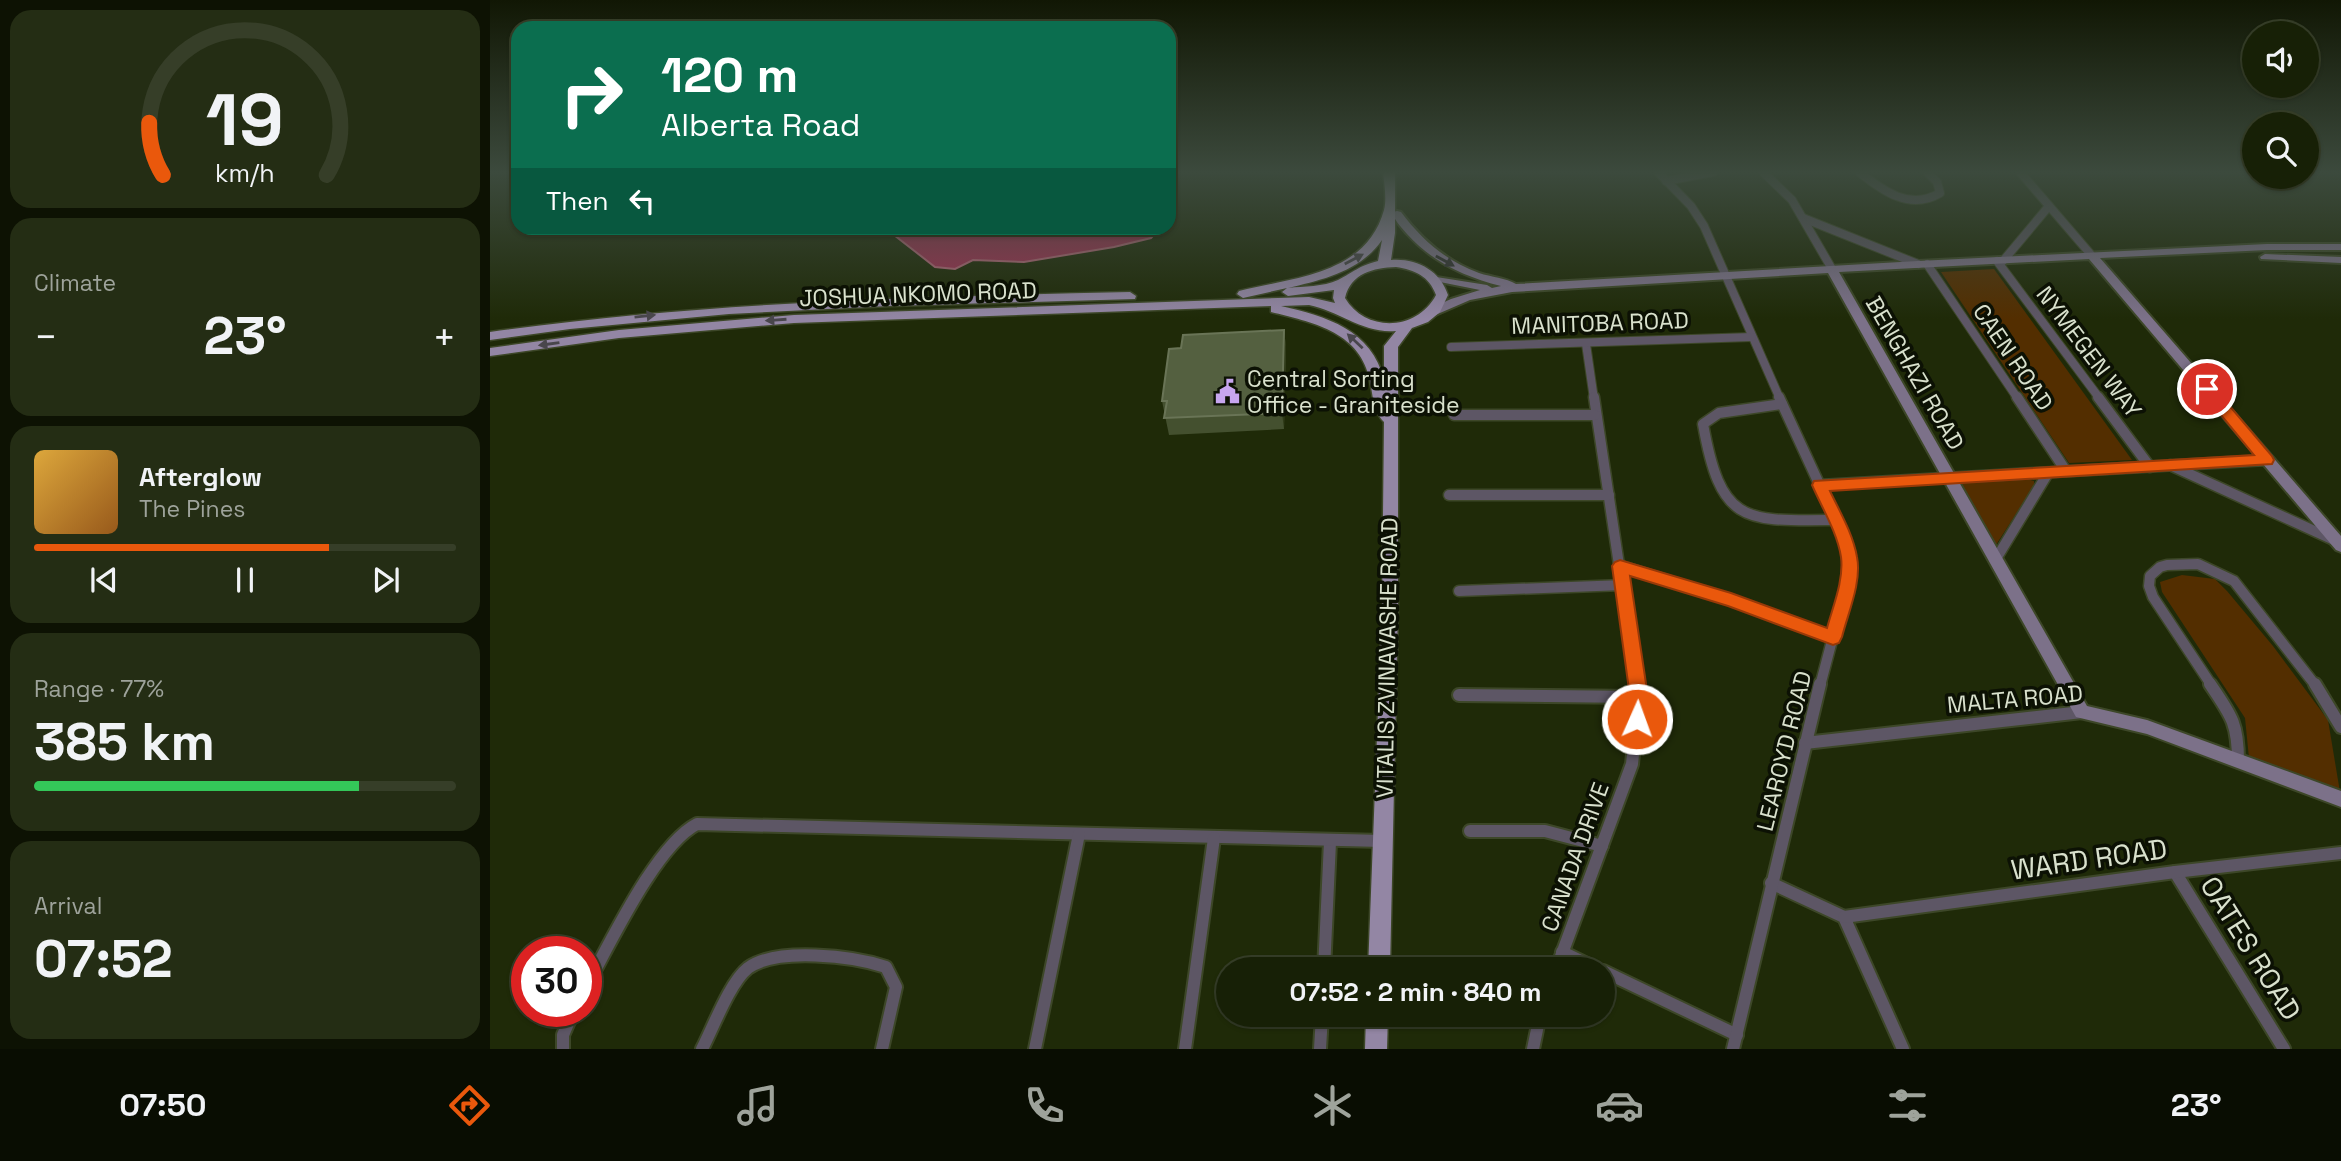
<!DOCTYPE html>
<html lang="en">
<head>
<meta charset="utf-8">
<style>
  body { margin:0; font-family:"Space Grotesk",sans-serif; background:#242d14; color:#f1f3f6; height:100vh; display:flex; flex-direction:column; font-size:26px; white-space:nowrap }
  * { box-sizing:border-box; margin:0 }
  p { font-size:23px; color:#9ea39b }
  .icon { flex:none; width:38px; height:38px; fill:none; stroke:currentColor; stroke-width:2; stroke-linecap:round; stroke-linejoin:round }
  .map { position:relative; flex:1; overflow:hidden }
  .details { display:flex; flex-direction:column; gap:10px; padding:10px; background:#0d1203; width:490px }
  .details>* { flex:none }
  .hud { position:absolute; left:21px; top:21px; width:665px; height:214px; border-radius:21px; box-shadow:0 2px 5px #0004,0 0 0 2px #363e28; background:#0b6e4f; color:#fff; overflow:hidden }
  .buttons { position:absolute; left:1752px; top:21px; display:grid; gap:14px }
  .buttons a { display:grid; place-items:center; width:77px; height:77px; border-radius:50%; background:#172006; box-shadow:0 2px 5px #0004,0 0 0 2px #363e28; font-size:35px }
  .speed { position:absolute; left:21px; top:936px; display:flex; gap:14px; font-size:35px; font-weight:700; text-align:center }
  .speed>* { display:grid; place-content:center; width:91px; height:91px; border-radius:50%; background:#172006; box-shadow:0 2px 5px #0004,0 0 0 2px #363e28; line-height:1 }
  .speed .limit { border:10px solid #d22; background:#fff; color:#111 }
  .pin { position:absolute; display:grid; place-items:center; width:60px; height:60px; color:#fff; margin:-30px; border:4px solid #fff; border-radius:50%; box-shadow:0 2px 7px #0007 }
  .me { position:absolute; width:77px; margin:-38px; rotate:2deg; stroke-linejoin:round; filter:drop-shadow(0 0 5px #0008) }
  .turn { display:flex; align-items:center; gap:24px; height:147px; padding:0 35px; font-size:32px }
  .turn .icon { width:91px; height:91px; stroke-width:2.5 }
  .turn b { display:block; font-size:49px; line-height:60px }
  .then { display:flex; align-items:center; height:66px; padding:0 35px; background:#0003; gap:14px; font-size:26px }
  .big { font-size:52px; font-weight:700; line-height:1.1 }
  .details .card { flex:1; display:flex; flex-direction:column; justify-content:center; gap:10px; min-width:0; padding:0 24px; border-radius:21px; background:#242d14 }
  .details .dial { align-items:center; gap:0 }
  .dial svg { height:182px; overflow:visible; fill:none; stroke:#363e28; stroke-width:7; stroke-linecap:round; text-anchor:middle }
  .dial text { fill:#f1f3f6; stroke:none }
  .song { display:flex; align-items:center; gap:21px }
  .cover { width:84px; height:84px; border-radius:10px; background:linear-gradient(135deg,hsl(40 70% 55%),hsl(30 70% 35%)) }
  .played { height:7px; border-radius:4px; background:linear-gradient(90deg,#ea580c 70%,#363e28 70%) }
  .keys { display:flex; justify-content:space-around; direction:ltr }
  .heat { display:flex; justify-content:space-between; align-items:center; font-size:38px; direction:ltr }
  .charge { height:10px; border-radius:5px; background:linear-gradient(90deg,#34c759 77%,#363e28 0) }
  .trip { position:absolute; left:726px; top:957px; width:399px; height:70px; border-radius:35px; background:#172006; box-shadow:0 2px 5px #0004,0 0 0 2px #363e28; font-weight:700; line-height:70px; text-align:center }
  .menu { display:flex; height:112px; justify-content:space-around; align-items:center; background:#090d02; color:#9ea39b }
  .menu .icon { width:49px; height:49px }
  .menu .on { color:#ea580c }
  .menu b { font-size:32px; color:#f1f3f6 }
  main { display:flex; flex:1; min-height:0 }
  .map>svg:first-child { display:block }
</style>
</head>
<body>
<main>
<section class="details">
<div class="card dial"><svg viewBox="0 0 100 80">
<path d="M14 69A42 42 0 1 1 86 69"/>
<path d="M14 69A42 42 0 0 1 8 46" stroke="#ea580c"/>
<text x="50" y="56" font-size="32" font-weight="700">19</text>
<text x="50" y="72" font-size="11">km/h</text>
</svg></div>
<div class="card"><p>Climate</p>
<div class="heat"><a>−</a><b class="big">23°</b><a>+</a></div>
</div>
<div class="card">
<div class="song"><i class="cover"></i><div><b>Afterglow</b><p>The Pines</p></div></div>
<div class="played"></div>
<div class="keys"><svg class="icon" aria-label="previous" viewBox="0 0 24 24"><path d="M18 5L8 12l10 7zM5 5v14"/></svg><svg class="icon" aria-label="pause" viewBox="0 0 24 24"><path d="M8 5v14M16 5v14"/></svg><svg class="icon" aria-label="next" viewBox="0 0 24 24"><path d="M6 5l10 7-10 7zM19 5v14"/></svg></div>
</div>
<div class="card"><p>Range · 77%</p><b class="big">385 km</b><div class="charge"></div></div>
<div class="card"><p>Arrival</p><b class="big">07:52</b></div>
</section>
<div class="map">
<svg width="1851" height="1049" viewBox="0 0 1851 1049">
  <rect width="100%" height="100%" fill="#1f2a08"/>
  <!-- green -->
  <g fill="#532e00">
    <path d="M1504,269l138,191 -63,3 -128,-191z"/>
    <path d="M1537,479l7,2v5l-40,62 -35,-65z"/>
    <path d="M1692,575l33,4 12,12 46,55 55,74 12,72 -91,-34 -4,-40 -83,-126 -2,-10z"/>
  </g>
  <!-- water -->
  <path fill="#a03154" stroke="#b16678" stroke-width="2" d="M395,228h275l-9,10 -37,9 -90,15 -51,-2 -18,9 -20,-2z"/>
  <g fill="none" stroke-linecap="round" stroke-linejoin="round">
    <defs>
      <g id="street-far2">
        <path d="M1168,172l33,34 13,20 76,173"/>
        <path d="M1273,172l29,28 40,69"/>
        <path d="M1369,172c24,19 51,39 81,21l-3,-11 -10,-10"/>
        <path d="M1530,172l73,85"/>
        <path d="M1176,181l47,-9"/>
        <path d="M1313,218l115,46"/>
        <path d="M1507,261l103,138"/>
        <path d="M1513,261l46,-55"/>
        <path d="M1437,264l91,135"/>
        <path d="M1096,344l8,55"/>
        <path d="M961,347l301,-10"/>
      </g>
      <g id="street-far1">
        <path d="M1104,397l43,289"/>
        <path d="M1289,397l66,143 5,19 -1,17 -29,110"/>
        <path d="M1527,397l49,74"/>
        <path d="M1608,397l52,70"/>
        <path d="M1292,404l-63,9 -16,11c18,101 41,97 133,96"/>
        <path d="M964,415h141"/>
        <path d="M1680,465l164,75"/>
        <path d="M1330,485l447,-25"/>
        <path d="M959,495h160"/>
        <path d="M1506,559l52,-86"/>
        <path d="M1131,566l110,34 102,37"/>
        <path d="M969,591l165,-6"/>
        <path d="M1722,686l-59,-89 -4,-11 1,-10 10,-9 7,-2 31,-1 36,17 82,105"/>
      </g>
      <g id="street">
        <path d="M1720,684c21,31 28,39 28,77"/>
        <path d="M1825,684l26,43"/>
        <path d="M969,695l180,2"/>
        <path d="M1315,743l277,-31"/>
        <path d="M980,831h75l57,15"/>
        <path d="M1685,872l109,177"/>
        <path d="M1281,883l73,34 59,132"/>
        <path d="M1354,917l331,-45 166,-19"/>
        <path d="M1072,952l37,18"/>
        <path d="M834,970l6,-128"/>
        <path d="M1066,970l76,-206 7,-67 -2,-13"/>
        <path d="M1113,971l134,64"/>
        <path d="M96,987c24,-43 70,-142 111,-163l686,17"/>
        <path d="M73,1049v-14l10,-23"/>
        <path d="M212,1049c11,-21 28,-67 46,-81 29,-21 105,-12 138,-1l10,20 -14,62"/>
        <path d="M545,1049l44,-215"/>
        <path d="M695,1049l29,-211"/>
        <path d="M830,1049l2,-34"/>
        <path d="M1043,1049l7,-34"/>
        <path d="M1243,1049l87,-365"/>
      </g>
      <g id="secondary">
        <path d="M907,211l4,1c21,28 45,49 78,61 12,4 27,5 37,11l402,-23 349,-17h74v6h-74l-167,8 241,278v16l-5,-2 -247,-291 -250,13 248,434 60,14 194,71v16l-194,-73 -71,-17 -248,-444 -316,19 -42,8 -37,16 -4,-1v-6l22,-10 29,-9 -50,-10v-4l57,9 5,3 9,-2c-36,-9 -69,-24 -94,-52 -6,-7 -14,-15 -14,-22z"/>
        <path d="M1775,254l76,3v6l-80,-4 -1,-2z"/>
      </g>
      <g id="primary">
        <path d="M893,172h12v61l-4,27c25,-2 49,10 57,35l-8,17 -12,10 -16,6 -14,19v260l-8,363h-22l14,-363 2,-185c-12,-12 -11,-30 -15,-45 -11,-46 -58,-55 -98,-65v-6l-477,17 -175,15 -129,18v-8l129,-18 175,-15 515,-18 26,6 -2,-5 1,-8 -46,6 -6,-4 5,-4 -44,10 -6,-4 2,-3c55,-14 127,-16 145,-81 3,-11 0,-27 -1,-38zM892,240l-4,21c-20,5 -24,11 -40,19 -15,7 -34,6 -50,8 34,-8 73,-17 94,-48zM906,267c19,3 33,9 40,28 -19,36 -70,38 -91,3 6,-25 28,-30 51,-31zM819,305c30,6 55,29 87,26l-12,15v34c-12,-50 -58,-64 -103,-74z"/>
        <path d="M640,292l6,4 -1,3 -246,7 -160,8 -159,15 -80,11v-8c213,-30 426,-35 640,-40z"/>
        <path d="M876,1015h22l-1,34h-22z"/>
      </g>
    </defs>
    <!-- street-far2 casing -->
    <use href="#street-far2" stroke="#3d4728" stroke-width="10"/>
    <!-- street-far1 casing -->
    <use href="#street-far1" stroke="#3d4728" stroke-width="13"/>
    <!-- street casing -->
    <use href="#street" stroke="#3d4728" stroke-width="16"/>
    <!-- secondary casing -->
    <use href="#secondary" stroke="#3d4728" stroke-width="4"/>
    <!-- primary casing -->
    <use href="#primary" stroke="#3d4728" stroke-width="3"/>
    <!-- street-far2 -->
    <use href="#street-far2" stroke="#5d5665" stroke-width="8"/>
    <!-- street-far1 -->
    <use href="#street-far1" stroke="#5d5665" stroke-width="10"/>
    <!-- street -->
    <use href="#street" stroke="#5d5665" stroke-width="12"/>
    <!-- secondary -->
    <use href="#secondary" fill="#7c7189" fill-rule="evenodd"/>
    <!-- primary -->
    <use href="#primary" fill="#9386a4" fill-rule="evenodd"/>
  </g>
  <!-- wall -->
  <path fill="#44502f" d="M794,330l2,17 -2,82 -115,6 -7,-34 19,-53z"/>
  <!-- shaded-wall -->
  <path fill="#2f3a18" d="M794,330l2,17 -2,82 -2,-16z"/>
  <!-- building -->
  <path fill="#546040" stroke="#697456" stroke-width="2" d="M794,330l-2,83 -118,5 3,-17h-5l7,-52 12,-1 2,-13z"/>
  <!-- one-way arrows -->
  <defs><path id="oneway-solid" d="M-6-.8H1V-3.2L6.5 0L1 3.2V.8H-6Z" transform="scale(1.75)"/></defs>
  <g fill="#49464c">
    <use href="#oneway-solid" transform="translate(864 259) rotate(-28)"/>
    <use href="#oneway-solid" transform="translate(155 316) rotate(-6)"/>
    <use href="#oneway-solid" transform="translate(286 320) rotate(176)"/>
    <use href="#oneway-solid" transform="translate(865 341) rotate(-137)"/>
    <use href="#oneway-solid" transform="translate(59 344) rotate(172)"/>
  </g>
  <use fill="#333" href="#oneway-solid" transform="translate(955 261) rotate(29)"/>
  <!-- sky -->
  <linearGradient id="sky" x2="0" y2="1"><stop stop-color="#111704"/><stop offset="0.54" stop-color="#3c4a3d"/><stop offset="1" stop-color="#3c4a3d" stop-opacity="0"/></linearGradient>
  <rect width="1851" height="319" fill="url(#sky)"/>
  <!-- route -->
  <path fill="#ea580c" stroke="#983908" stroke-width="2" d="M1717,384l5,1 60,71 2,4 -2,4 -442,27c10,21 23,43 27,66 5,25 -9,56 -15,80l-3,6 -6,2 -105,-39 -98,-30 18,121 -5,28 -6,3 -7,-3 -3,-6 3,-22 -18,-131 3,-4 5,-2 111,33 96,35c6,-22 17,-48 14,-71 -4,-25 -19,-49 -29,-72l2,-4 440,-26 -52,-63v-7z"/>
  <!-- icons -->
  <defs>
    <symbol id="civic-bare" viewBox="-9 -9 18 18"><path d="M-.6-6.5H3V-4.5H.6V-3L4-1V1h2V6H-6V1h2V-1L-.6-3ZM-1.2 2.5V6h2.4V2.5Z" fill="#c7a6ef" stroke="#0c1104" stroke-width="2.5" paint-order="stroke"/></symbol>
  </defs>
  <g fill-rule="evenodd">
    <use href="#civic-bare" x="720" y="374" width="35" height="35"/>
  </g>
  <g text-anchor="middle" stroke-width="7" stroke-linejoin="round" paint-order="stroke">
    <!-- street labels -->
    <g font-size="23" fill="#d9e1cd" stroke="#0c1104">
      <text transform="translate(428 294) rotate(-2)" y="8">JOSHUA NKOMO ROAD</text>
      <text transform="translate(1110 323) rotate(-2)" y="8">MANITOBA ROAD</text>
      <text transform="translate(1599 352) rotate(53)" y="8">NYMEGEN WAY</text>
      <text transform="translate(1523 357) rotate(56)" y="8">CAEN ROAD</text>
      <text transform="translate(1425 373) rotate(60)" y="8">BENGHAZI ROAD</text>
      <text transform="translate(897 658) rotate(-89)" y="8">VITALIS ZVINAVASHE ROAD</text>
      <text transform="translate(1525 699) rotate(-5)" y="8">MALTA ROAD</text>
      <text transform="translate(1294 751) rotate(-76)" y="8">LEAROYD ROAD</text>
      <text transform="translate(1085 857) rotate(-70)" y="8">CANADA DRIVE</text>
    </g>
    <!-- poi labels -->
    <g font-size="23" fill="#d9e1cd" stroke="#0c1104" text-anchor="start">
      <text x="757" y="387">Central Sorting<tspan x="757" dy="26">Office - Graniteside</tspan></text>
    </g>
    <!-- near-street labels -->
    <g font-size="28" fill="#d9e1cd" stroke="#0c1104">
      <text transform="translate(1599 859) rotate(-8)" y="10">WARD ROAD</text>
      <text transform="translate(1761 948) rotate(58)" y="10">OATES ROAD</text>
    </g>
  </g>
</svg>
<div class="buttons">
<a><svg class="icon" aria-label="sound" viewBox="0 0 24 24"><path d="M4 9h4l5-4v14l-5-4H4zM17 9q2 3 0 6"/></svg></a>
<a><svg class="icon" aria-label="search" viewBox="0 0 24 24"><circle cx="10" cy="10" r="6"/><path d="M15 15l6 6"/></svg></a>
</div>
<div class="speed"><div class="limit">30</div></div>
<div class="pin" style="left:1717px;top:389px;background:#d93025"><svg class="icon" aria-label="arrive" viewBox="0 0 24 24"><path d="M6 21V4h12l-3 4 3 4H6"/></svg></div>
<svg class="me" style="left:1147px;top:719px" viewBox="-20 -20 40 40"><circle r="17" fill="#ea580c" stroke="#fff" stroke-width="3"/><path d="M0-11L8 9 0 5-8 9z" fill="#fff"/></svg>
<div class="trip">07:52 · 2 min · 840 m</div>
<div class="hud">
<div class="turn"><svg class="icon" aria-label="right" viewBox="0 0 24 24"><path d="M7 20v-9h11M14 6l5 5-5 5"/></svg><div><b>120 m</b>Alberta Road</div></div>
<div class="then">Then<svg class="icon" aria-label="left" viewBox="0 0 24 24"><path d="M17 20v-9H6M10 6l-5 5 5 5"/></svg></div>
</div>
</div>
</main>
<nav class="menu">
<b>07:50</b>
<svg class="icon on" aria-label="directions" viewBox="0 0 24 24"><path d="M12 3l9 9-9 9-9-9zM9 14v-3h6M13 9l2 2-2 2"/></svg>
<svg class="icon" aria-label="music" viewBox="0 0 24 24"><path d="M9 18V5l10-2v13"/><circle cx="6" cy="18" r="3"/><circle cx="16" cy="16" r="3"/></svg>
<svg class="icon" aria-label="phone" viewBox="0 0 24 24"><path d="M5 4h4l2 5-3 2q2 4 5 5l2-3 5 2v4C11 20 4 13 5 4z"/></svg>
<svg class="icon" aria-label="climate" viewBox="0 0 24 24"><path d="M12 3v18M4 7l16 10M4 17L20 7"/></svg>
<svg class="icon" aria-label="car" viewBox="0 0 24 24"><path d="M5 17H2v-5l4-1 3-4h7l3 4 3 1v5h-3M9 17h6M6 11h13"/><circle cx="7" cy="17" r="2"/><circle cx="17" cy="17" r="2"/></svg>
<svg class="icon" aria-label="filters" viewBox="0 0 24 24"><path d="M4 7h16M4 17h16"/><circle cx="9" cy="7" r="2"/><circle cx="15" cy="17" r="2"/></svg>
<b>23°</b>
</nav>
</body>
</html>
